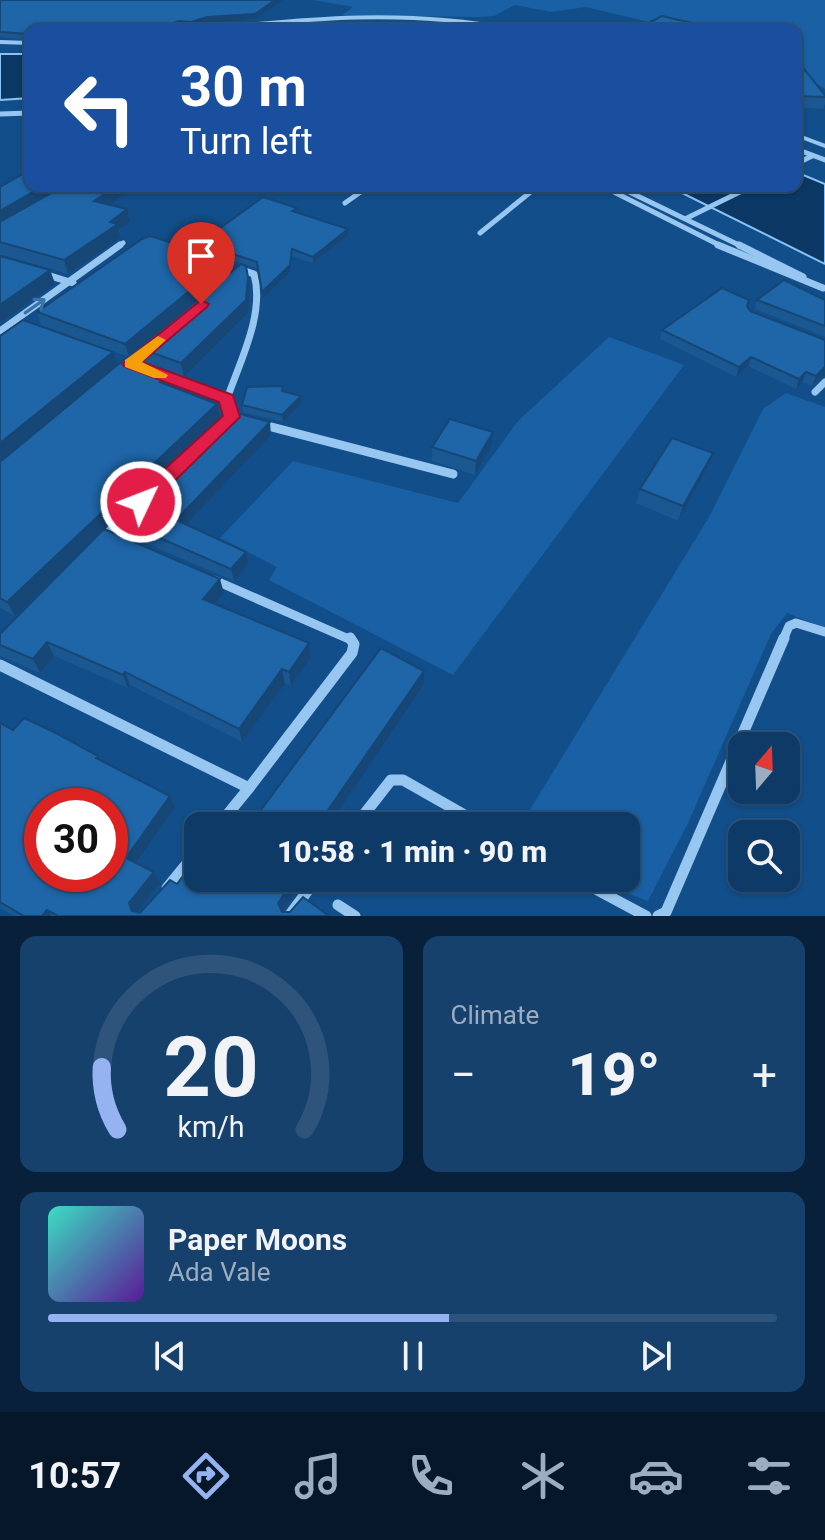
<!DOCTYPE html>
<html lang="en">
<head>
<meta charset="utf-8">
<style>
  body { margin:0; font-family:Roboto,sans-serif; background:#17416d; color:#f1f3f6; height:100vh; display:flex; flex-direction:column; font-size:30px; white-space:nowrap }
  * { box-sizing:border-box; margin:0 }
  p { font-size:26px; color:#9badc0 }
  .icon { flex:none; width:44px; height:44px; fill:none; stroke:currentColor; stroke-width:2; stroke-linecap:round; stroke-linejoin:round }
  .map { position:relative; height:916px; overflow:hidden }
  .sheet { display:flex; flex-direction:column; gap:20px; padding:20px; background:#082039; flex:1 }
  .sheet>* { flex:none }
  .hud { position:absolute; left:24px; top:24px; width:778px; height:168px; border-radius:16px; box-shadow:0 2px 6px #0004,0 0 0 2px #2e547b; background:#1a4fa0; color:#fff; overflow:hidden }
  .needle { width:52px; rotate:19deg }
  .controls { position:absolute; left:728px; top:732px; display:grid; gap:16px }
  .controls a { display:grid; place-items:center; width:72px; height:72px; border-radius:16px; background:#0e3a67; box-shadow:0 2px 6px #0004,0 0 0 2px #2e547b; font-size:40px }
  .speed { position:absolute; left:24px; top:788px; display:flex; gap:16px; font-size:40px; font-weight:700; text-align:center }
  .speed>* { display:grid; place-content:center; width:104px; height:104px; border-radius:50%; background:#0e3a67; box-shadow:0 2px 6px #0004,0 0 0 2px #2e547b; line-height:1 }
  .speed .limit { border:12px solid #d22; background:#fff; color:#111 }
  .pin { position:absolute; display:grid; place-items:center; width:68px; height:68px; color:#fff; margin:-82px -34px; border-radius:50% 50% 50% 0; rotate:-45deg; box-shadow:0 0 8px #0007 }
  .pin .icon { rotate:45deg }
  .me { position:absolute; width:88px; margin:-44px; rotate:47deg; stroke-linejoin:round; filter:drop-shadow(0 0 6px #0008) }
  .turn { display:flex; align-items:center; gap:28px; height:168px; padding:0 24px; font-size:36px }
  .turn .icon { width:104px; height:104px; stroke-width:2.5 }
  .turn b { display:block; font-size:56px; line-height:68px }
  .big { font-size:60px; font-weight:800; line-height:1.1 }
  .sheet .tile { flex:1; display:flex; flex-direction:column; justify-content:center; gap:12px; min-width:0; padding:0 28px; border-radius:16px; background:#17416d }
  .sheet .dial { align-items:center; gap:0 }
  .dial svg { height:208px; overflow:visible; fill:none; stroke:#2e547b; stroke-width:7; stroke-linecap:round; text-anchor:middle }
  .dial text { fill:#f1f3f6; stroke:none }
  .song { display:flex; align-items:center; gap:24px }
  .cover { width:96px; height:96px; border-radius:12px; background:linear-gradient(135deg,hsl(170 70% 55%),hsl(270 70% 35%)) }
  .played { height:8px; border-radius:4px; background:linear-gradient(90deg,#95b2f1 55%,#2e547b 55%) }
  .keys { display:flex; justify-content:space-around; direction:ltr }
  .heat { display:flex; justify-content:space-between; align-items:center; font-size:44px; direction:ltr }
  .sheet .tiles { flex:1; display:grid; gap:20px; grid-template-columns:1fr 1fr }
  .tile:last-child { grid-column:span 2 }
  .trip { position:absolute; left:184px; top:812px; width:456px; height:80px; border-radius:16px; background:#0e3a67; box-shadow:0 2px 6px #0004,0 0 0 2px #2e547b; font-weight:800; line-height:80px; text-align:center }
  .tabs { display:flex; height:128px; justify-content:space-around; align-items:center; background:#061729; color:#9badc0 }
  .tabs .icon { width:56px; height:56px }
  .tabs .on { color:#95b2f1 }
  .tabs b { font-size:36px; color:#f1f3f6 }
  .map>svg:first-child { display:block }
</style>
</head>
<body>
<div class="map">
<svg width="825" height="916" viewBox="0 0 825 916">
  <rect width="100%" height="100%" fill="#124e89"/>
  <!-- green -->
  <g fill="#1961a4">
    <path d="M313,0h512v89l-29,-19v-40h-114l-96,-23 -35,5 -36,-7 -21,11 -15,1 -137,-2 11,-8z"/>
    <path d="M609,337l75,28 -231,310 -184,-95 8,-13 -57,-29 73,-77 165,42 60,-82z"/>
    <path d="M786,393l39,14v221l-38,-15 -16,21 -83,189 -40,78 -40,-15 -12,-8h30v-52h-106l189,-309 54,-108z"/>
  </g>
  <!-- water -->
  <g fill="#0b3865" stroke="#89c2f4" stroke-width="2">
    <path d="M0,54h30v44l-30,2z"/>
    <path d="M796,172l29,12v80l-157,-78h128z"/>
  </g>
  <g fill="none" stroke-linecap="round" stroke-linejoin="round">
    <!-- lane -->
    <path stroke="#97c6f1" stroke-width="4" d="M796,135l29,11"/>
    <!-- street-far4 -->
    <g stroke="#97c6f1" stroke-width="4">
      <path d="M196,30c107,-11 211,-22 318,0"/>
      <path d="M0,42l30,1"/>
    </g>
    <!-- street-far3 -->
    <g stroke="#97c6f1" stroke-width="5">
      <path d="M0,114l30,-1"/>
      <path d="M796,149l29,11"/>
      <path d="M796,164l16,-8"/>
      <path d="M602,186l121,61"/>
      <path d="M617,186l126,61"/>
      <path d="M345,203l24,-17"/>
      <path d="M687,218l65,-32"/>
      <path d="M480,233l58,-47"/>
      <path d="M117,247l6,-4"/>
    </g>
    <!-- street-far2 -->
    <g stroke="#97c6f1" stroke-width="7">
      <path d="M718,245l105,43"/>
      <path d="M739,245l64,32"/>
      <path d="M44,274l29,9"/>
      <path d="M0,331l120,-86"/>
      <path d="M164,376l63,23 5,18 -4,4"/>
      <path d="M815,392l10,-10"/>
      <path d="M227,399c13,-38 38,-85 27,-125l-12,-4"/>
    </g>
    <!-- street-far1 -->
    <g stroke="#97c6f1" stroke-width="9">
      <path d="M260,424l193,50"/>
      <path d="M113,537l-6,-3 17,-17"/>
      <path d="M214,580l137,60"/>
      <path d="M783,640l6,-14 7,-3 29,9"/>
    </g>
    <!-- street -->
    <g stroke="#97c6f1" stroke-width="11">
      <path d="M0,665l249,123 103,-135 2,-9 -4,-6"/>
      <path d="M218,826l31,-38"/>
      <path d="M355,826l36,-46h12l81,46"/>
      <path d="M575,878l71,38"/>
      <path d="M167,888l31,-38"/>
      <path d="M338,905l17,11"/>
      <path d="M289,916l28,-38"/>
      <path d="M658,916l8,-4 118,-274"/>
    </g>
  </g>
  <!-- wall -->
  <g fill="#1b5891">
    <path d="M0,0l255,19 -48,4 -15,5 -12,-2 -11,4h-139v10l-30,-3z"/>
    <path d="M796,59l29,36v8l-2,6 -27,-2z"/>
    <path d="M0,187l128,5 -18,13 20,17 -10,8 1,8 -53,36 -66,-19 -2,1 50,14 5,14 -55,39z"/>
    <path d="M297,213l51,16v6l-35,28 -21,-7 -2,16 -27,27 -5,-30 -56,-19 -2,-7z"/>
    <path d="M227,260l2,13 -100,84 -88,-32 -4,-13z"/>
    <path d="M250,290l-2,23 -64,64 -41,-15 -4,-14z"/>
    <path d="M757,300h68v37l-70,-28z"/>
    <path d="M750,311l75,29v36l-4,1 -9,9 -10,-4 -6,7 -48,-23 -12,11 -76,-38 2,-9z"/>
    <path d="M0,335l117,31 57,21 46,31 -115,111 119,64 -10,11 95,39 2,14 -20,29 -6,-3 -43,59 -112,-57 -2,3 -74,-32 -14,17 -40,-17v-22l79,-80 -64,62 -15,-8z"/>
    <path d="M284,391l18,12 -19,19 -40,-10 -1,-7z"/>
    <path d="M271,435l-85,89 60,28 3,12 -15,17 -114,-49 -4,-13z"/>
    <path d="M491,446l-16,29 -43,-14v-14z"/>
    <path d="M708,467l-30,54 -42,-18 4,-14z"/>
    <path d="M0,723l13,7 87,30 70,36 5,12 -38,55 17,9 6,11 -23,29 3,1 37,-29 24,6 9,-12h82l-5,8 5,12 -10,14 47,4h-315l-14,-8z"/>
  </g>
  <!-- shaded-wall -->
  <g fill="#164776">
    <path d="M275,0h8l-28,19 -48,4 -15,5 -1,-6z"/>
    <path d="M179,21l1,5 -11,4h-57z"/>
    <path d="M43,186h25l-68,41v-16z"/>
    <path d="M116,186h11l1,6 -30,22 -4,-13z"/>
    <path d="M127,209l3,13 -11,8 2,8 -53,36 -4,-14 46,-38z"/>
    <path d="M348,229v6l-35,28v-6z"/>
    <path d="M292,249v7l-2,16 -27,27 -1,-7z"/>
    <path d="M227,260l2,13 -100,84 -4,-13z"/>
    <path d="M50,270l5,14 -55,39v-18z"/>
    <path d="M248,277l2,13 -2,23 -64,64 -3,-14z"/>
    <path d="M113,352l4,14 -117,96v-19z"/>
    <path d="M751,357l-3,9 -12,11 3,-10z"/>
    <path d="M825,367v9l-4,1 -9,9 4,-10z"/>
    <path d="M170,372l4,15 -10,10 -4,-15z"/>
    <path d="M806,372l-4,10 -6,7 3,-10z"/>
    <path d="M301,396l1,7 -19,19 -1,-7z"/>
    <path d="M217,404l3,14 -205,198 -8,-14z"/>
    <path d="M270,422l1,13 -92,97 -3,-12z"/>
    <path d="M493,432l-2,14 -16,29 1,-14z"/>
    <path d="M713,453l-5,14 -30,54 5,-15z"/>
    <path d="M246,552l3,12 -15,17 -3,-12z"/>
    <path d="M220,579l4,14 -18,20 -3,-14z"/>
    <path d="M47,642l7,14 -14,17 -7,-14z"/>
    <path d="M309,643l2,14 -20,29 -2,-14z"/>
    <path d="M282,669l3,14 -43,59 -3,-13z"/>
    <path d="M424,671v13l-96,142h-11z"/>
    <path d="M125,672l5,13 -2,3 -5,-13z"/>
    <path d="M170,796l5,12 -43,61 -6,-11z"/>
    <path d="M154,872l6,11 -24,31 -4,-3 -3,-8z"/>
    <path d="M282,878h10l-9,14 -3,-12z"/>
    <path d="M289,887l3,11 -11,16 -3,-11z"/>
    <path d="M47,910l5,6h-10z"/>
  </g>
  <!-- building -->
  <g fill="#1f66a9" stroke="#164776" stroke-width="2" fill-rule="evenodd">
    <path d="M0,0h275l-20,14 -48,3 -16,5 -12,-1 -12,4 -55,5h-82v4l-30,-2z"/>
    <path d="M662,16l59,14h-86z"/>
    <path d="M796,59l29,36v2l-29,-1z"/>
    <path d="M30,170v16h13l-43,25v-24z"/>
    <path d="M64,186h52l-22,15 33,8 -17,13 8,2 -54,36 -64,-18v-20z"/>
    <path d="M263,197l34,11 -5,3 56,18 -35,28 -21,-8 -2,16 -28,27 -5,-30 -57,-19z"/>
    <path d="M150,236l77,24 -102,84 -88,-32 105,-73z"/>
    <path d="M0,256l50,14 -50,35z"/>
    <path d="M241,264l5,2 2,11 -2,23 -65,63 -42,-15z"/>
    <path d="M784,280l41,20v26l-68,-26z"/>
    <path d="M722,288l27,12 -2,6 3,5 75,29v27l-9,9 -10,-4 -7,7 -48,-22 -12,10 -77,-37z"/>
    <path d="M23,320l90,32 -113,91v-107z"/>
    <path d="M127,357l43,15 -10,10 57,22 -210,198 -7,-4v-136z"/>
    <path d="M283,386l-1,5 19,5 -19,19 -40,-10 5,-18z"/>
    <path d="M233,412l37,10 -94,98 70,32 -15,17 -115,-50z"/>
    <path d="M450,419l43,13 -17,29 -44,-14z"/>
    <path d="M672,438l41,15 -30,53 -43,-17z"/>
    <path d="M104,529l116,50 -17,20 106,44 -20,29 -7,-3 -43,60 -114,-57 -2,3 -76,-33 -14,17 -33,-14v-11z"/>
    <path d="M381,648l43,23 -107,155h-68z"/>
    <path d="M24,718l32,15 42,23 -2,2 74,38 -44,62 28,14 -25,31 3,8 8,2 30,-33 7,4 6,-8 18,14 9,-12h72l-2,2 9,7 -11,16 4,9h8l13,-15 26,19h-271l-11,-6 -5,6h-18l-24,-14v-179l13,7zM42,806h68v68h-68z"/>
  </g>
  <!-- one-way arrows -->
  <defs><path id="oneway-shaft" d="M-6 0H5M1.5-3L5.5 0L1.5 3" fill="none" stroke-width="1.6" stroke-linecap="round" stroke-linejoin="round" transform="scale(2)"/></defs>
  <use stroke="#3a72a8" href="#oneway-shaft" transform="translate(35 306) rotate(-35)"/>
  <!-- route -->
  <path fill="#e11d48" stroke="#92132f" stroke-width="2" d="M201,300l8,4 -2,3 -65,55 91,33 7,22 -92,90h-14l-3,-5 3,-5 89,-81 -4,-14 -94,-35 -3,-3z"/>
  <!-- slow -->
  <path fill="#f59e0b" d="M158,336l8,4 -24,22 26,13 -2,3h-12l-29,-11v-7z"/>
</svg>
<div class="controls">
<a><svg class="needle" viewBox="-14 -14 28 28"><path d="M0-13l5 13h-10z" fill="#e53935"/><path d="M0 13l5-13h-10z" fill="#9badc0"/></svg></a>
<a><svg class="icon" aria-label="search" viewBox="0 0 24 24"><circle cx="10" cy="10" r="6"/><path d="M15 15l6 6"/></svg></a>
</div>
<div class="speed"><div class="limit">30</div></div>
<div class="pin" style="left:201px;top:304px;background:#d93025"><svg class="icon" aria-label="arrive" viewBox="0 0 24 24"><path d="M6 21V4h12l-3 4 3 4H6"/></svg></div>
<svg class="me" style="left:141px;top:502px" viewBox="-20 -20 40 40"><circle r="17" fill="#e11d48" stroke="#fff" stroke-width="3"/><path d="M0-11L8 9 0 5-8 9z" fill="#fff"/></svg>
<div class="trip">10:58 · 1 min · 90 m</div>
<div class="hud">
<div class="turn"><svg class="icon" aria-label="left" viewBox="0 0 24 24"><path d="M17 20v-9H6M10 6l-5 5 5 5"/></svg><div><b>30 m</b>Turn left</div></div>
</div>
</div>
<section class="sheet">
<div class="tiles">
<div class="tile dial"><svg viewBox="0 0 100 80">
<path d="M14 69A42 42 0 1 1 86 69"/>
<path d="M14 69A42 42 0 0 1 8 45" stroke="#95b2f1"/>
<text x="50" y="56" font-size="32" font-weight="700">20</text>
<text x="50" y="72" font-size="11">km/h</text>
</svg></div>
<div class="tile"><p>Climate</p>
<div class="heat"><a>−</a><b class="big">19°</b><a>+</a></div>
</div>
<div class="tile">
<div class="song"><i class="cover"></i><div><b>Paper Moons</b><p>Ada Vale</p></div></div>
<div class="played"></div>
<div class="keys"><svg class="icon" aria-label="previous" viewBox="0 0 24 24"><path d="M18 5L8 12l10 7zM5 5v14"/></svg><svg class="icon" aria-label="pause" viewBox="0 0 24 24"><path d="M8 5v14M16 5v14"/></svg><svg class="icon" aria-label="next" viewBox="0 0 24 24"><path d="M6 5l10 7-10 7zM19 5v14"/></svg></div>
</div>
</div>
</section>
<nav class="tabs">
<b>10:57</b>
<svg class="icon on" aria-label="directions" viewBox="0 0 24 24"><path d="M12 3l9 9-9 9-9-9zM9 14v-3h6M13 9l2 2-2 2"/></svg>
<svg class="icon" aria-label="music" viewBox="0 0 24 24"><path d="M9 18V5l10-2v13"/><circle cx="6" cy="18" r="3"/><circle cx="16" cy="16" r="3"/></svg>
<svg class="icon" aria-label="phone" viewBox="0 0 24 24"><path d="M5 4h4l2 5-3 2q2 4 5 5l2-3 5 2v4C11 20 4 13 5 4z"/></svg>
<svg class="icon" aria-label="climate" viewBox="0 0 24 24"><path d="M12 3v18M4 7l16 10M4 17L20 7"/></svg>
<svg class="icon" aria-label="car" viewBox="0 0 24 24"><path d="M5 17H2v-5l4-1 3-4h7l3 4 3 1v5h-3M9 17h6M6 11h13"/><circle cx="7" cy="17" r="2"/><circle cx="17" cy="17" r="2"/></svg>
<svg class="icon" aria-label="filters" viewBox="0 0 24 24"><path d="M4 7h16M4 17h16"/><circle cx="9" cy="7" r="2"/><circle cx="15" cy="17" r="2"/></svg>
</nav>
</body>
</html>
